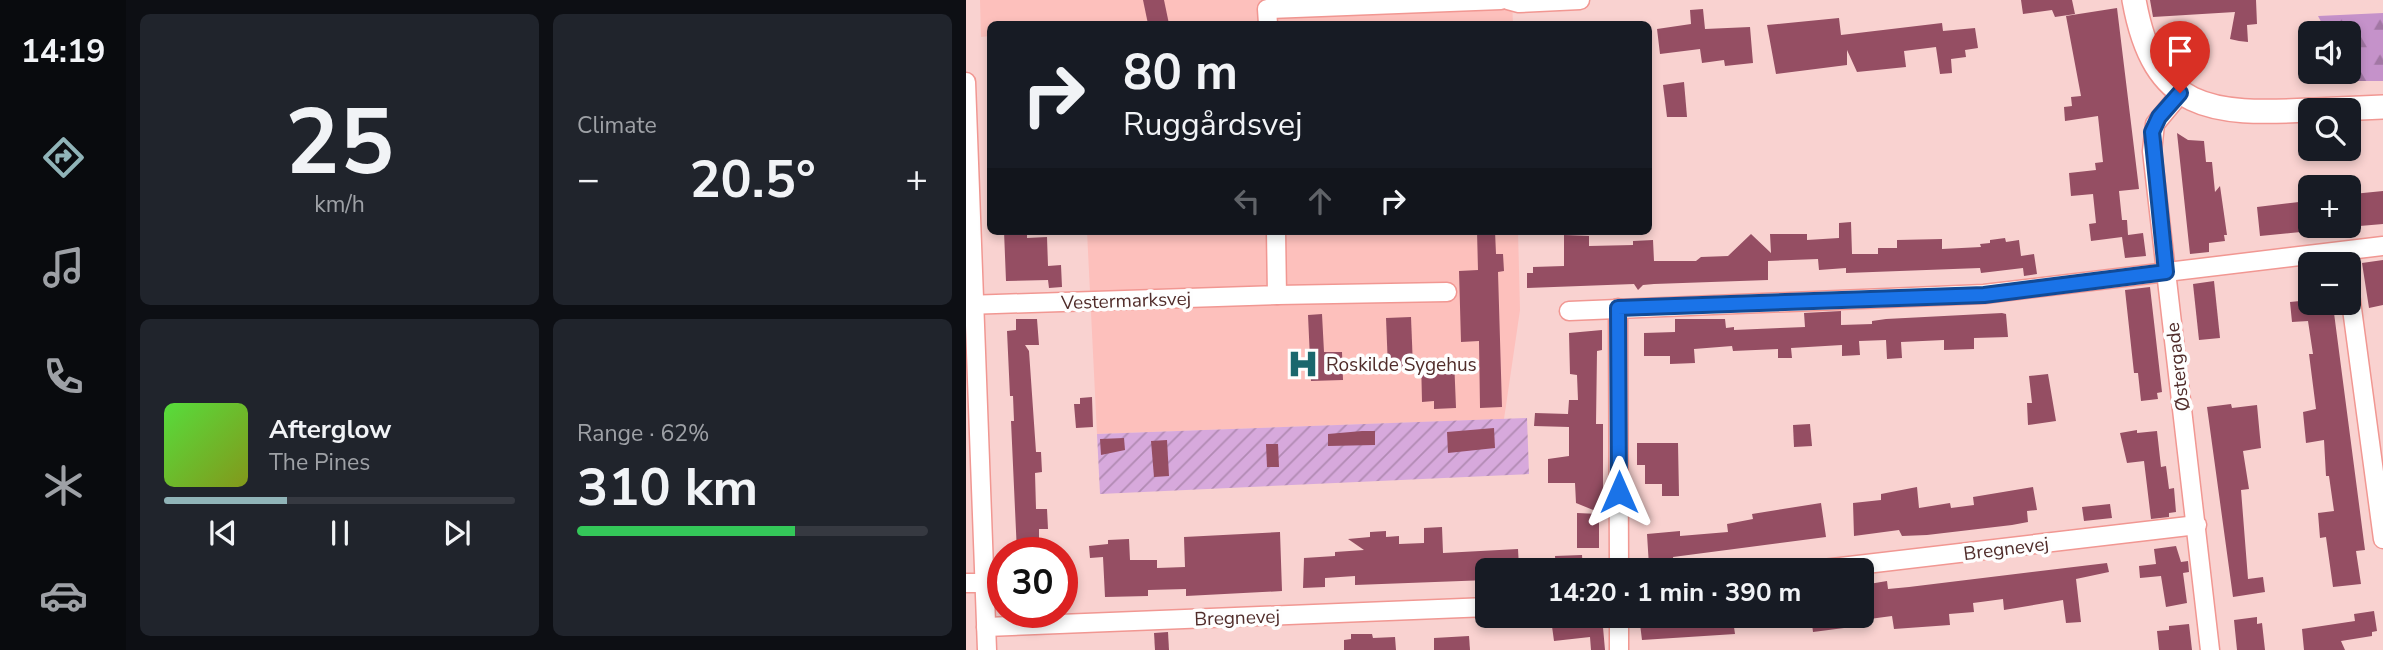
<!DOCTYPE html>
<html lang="en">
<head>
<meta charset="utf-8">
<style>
  body { margin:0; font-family:"Nunito Sans",sans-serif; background:#20242c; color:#f1f3f6; height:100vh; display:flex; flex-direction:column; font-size:26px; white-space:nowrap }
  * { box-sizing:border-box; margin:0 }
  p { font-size:23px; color:#9ea1a6 }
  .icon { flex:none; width:38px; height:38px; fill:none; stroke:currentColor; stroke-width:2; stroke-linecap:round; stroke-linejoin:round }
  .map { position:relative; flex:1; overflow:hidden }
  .panel { display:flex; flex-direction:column; gap:14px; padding:14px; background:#0d0f14; width:840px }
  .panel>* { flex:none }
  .top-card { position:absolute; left:21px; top:21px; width:665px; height:214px; border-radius:10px; box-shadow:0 4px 10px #0003; background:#171b24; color:#f1f3f6; overflow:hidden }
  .tools { position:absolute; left:1332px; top:21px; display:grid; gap:14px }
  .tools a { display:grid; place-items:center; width:63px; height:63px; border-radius:10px; background:#171b24; box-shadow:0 4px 10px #0003; font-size:35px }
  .speed { position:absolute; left:21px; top:537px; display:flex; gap:14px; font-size:35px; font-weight:700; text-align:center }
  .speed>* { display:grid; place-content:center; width:91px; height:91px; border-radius:50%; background:#171b24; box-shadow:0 4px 10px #0003; line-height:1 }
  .speed .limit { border:10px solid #d22; background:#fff; color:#111 }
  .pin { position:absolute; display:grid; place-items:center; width:60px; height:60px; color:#fff; margin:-72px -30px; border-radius:50% 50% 50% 0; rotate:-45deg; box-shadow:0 0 7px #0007 }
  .pin .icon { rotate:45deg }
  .me { position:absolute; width:77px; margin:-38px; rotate:0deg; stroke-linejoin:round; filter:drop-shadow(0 0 5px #0008) }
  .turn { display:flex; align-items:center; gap:24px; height:147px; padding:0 21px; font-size:32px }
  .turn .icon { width:91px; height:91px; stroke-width:2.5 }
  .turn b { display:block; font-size:49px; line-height:60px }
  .lanes { display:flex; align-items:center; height:66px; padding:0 21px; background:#0003; justify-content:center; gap:35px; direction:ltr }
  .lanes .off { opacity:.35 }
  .big { font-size:52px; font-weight:700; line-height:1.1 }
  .panel .widget { flex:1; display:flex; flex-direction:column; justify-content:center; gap:10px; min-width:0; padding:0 24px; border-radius:10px; background:#20242c }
  .panel .dial { align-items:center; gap:0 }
  .dial b { font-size:91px; line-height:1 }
  .song { display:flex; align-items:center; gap:21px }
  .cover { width:84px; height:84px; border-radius:10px; background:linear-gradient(135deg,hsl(110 70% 55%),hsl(70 70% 35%)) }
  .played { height:7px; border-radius:4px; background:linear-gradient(90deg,#90b4b8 35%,#363941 35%) }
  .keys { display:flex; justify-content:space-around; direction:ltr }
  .heat { display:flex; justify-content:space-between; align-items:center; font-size:38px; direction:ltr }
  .charge { height:10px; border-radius:5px; background:linear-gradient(90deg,#34c759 62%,#363941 0) }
  .panel .tiles { flex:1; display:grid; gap:14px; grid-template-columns:repeat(2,1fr) }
  .trip { position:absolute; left:509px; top:558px; width:399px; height:70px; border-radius:10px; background:#171b24; box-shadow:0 4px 10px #0003; font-weight:700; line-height:70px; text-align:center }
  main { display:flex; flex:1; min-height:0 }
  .menu { display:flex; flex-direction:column; width:126px; justify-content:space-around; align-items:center; background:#090b0e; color:#9ea1a6 }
  .menu .icon { width:49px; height:49px }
  .menu .selected { color:#90b4b8 }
  .menu b { font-size:32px; color:#f1f3f6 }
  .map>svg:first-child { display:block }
</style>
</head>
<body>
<main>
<nav class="menu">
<b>14:19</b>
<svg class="icon selected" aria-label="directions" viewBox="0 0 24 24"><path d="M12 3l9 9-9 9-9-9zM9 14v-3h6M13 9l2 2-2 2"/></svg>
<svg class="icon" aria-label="music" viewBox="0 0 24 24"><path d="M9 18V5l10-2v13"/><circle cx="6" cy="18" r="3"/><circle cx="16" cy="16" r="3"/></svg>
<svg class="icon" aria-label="phone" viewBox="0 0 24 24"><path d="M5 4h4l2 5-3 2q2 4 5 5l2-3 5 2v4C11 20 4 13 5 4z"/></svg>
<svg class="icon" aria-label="climate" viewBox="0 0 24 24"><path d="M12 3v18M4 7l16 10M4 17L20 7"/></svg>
<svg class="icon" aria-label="car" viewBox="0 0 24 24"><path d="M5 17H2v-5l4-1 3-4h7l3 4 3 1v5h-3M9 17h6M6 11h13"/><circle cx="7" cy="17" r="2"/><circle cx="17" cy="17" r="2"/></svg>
</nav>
<section class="panel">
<div class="tiles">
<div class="widget dial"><b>25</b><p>km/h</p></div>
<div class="widget"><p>Climate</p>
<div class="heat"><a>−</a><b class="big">20.5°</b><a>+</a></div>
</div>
<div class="widget">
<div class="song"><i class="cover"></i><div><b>Afterglow</b><p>The Pines</p></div></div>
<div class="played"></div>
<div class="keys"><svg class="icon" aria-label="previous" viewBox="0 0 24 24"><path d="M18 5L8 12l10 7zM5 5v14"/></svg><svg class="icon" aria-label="pause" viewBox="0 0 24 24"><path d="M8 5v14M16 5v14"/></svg><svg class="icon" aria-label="next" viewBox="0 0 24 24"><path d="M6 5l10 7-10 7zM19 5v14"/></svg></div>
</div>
<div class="widget"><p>Range · 62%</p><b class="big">310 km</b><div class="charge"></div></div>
</div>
</section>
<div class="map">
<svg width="1417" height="650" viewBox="0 0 1417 650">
  <defs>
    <pattern id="forest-firs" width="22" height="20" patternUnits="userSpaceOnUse" patternTransform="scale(1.75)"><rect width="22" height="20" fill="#c592ca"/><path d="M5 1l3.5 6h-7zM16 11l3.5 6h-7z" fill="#a277a4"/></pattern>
    <pattern id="garden-furrows" width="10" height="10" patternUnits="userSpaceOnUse" patternTransform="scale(1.75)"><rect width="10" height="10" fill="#d7a9dc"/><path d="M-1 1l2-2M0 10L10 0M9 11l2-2" fill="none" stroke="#b18ab3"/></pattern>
  </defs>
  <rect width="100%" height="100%" fill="#f9d2d0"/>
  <!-- built -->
  <g fill="#fdc0bc">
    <path d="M14,0h532l1,24h-523v12l-9,1z"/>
    <path d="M121,231h431l2,79 -16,109 -407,15z"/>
  </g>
  <!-- forest -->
  <path fill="url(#forest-firs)" d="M1417,13v68h-31l-5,-9 1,-39h-21l-9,-17z"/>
  <!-- garden -->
  <path fill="url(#garden-furrows)" d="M561,418l2,56 -429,20 -3,-60z"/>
  <!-- building -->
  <g fill="#954e63">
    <path d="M177,0h21l5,24h-21z"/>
    <path d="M1055,0h51l3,14 -20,3 -3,-7 -29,4z"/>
    <path d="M1184,0h106l1,24 -10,1 1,17 -9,-1 -9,-2 5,-27 -82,5z"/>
    <path d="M1151,8l22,181 -20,2 3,29h5l1,15 15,-2 3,23 -21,2 -3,-21 -31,4 -2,-17 7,-1 -3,-29 -22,2 -2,-23 27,-3 -1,-7 8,-1 -5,-46 -33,5 -1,-14 8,-1 -1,-9 10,-1 -15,-80z"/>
    <path d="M737,9l2,20 45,-2 3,36 -28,3 -1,-6 -22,3 -2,-14 -40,5 -3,-25 34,-5 -1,-14z"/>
    <path d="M873,18l2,17 101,-12 1,8 32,-3 3,20 -13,2 1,7 -15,2 1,14 -12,1 -4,-27 -32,4 2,16 -49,5 -10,-22v15l-71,9 -9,-49z"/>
    <path d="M718,82l3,35h-20l-4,-32z"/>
    <path d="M1211,133l11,7 16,1 2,21h6l3,30 5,-6 7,49h-3l1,6 -16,2v9l-19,2z"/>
    <path d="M1417,191v33l-35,3v-22l6,-1 -1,-10z"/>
    <path d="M1333,202l1,6 10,-1v24l-50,5 -3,-29z"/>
    <path d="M885,222l1,32h26v-6h19v-8l45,-1v10l39,-2 -1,-3 10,-1v-3l15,-2 1,4 13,-2 2,16 13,-2 3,20 -13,2 -1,-8 -42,5 -1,-5 -134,5v-5l-27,2 -1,-11 -50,2v19l-114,4 -11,1 -5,5 -4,-6 -107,4v-15h6v-6l31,-1v-31l25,1v10l44,-1v-4l20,-1 1,21h42l5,-4 27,-1 23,-22 20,19 -1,-19h37v6l32,-2v-15z"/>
    <path d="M38,231h23v7l20,-1 1,29 13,-1 1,22 -13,1 -1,-8 -42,1z"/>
    <path d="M511,231h18l1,23h7l1,17 -6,1 4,135 -22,1 -1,-67 -18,1 -2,-71 19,-1z"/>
    <path d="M1417,260v45l-14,3 -7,-45z"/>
    <path d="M1248,281l6,57 -21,2 -6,-56z"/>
    <path d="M1184,287l12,105 -5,1 1,6 -17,2 -3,-28h-4l-9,-83z"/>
    <path d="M1344,300v3h9l1,11 14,-1 31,237 -9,1 5,33 -28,3 -7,-50 -6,1 -2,-25 16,-2 -5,-35h-3l-2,-36 -18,3 -3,-31 13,-3 -7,-55h4l-5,-33 -16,1 -2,-20z"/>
    <path d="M875,311v14l31,-1v-3l14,-2 116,-6 4,1 2,23 -34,1v11l-30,1v-10l-43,2 1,16 -15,1 -1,-19 -27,1 1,14 -18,1v-11l-51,3 1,10h-14v-9l-45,2 -1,-5 -38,3 1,14 -25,1v-8h-26v-23l31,-1v-13h50l1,9 8,-1v3l46,-2 25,-1 -1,-14z"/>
    <path d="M356,314l2,38h18l1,28 -32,1 -3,-66z"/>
    <path d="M445,317l2,50 -25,1 -2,-50z"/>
    <path d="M50,319h21l2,26h-14l4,6 7,101h5l1,20 -7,1 1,36h11l1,20h-9v24h-22l-6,-132h3l-1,-25h-3l-3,-65 9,-1z"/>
    <path d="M636,330v20l-5,1 -1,73h7v90l-27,-11 -1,-20h-27v-24l21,-3v-29l-35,-1 1,-13 33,1 1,-14h9l-1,-25 -7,-1 -1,-41z"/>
    <path d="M488,358l2,50 -22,1v-8l-12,1 -1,-43z"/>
    <path d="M1082,374l8,47 -28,4 -1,-22h5l-3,-27z"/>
    <path d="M126,397l1,30 -17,1 -2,-24h6v-6z"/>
    <path d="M1265,404l1,4 25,-3 4,43 -18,3 6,38 -8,1 7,89 15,-2 2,15 -32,5 -26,-190z"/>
    <path d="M844,424l2,22 -18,1 -1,-22z"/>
    <path d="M528,428l1,20 -47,5 -1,-21z"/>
    <path d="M1171,430v3l20,-2 4,36 5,-1 3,23 5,-1 2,24 -7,1v4l-18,2 -7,-58 -17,2 -7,-30z"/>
    <path d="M396,431h13v14l-47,1v-12z"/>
    <path d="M158,438l1,12 -24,5 -1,-16z"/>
    <path d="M201,440l2,36 -15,1 -3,-36z"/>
    <path d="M671,443h41l1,53h-17v-12h-17v-19h-8z"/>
    <path d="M300,444h12l1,23h-12z"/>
    <path d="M951,487l2,21 31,-5 1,5 23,-3 -1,-8 60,-10 4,23 -10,1 1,11 -16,3 -85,10 -25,1 -3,-6 -45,6 -1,-33 28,-3v-6z"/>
    <path d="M855,503l5,34 -153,20 1,9h-25l-2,-32 33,-3v5l48,-4 -1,-8 26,-5 -1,-5z"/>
    <path d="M1144,504l2,14 -28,3 -2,-14z"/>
    <path d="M611,513l22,1v34h-22z"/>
    <path d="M476,527l1,26 75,-4 1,18 -31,3v10l-133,5v-9l-30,2v9l-22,1 1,-30 31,-2v-4l29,-2 -16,-11 22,-2v-5l16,-1v6l13,-1v8l25,-1v-15z"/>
    <path d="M314,532l2,59 -96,5v-7l-38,1v6l-43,1 -2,-40 -13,1 -1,-12 19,-2v-4l21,-1 1,21h27v8l28,-1 -1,-30z"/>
    <path d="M1210,546l5,16 7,-1 1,11 -6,1 4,30 -21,4 -5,-31 -21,2 -1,-12 17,-2 -2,-15z"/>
    <path d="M616,555l1,15h-27l-1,-14z"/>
    <path d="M1141,563l2,9 -33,7 5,43 -15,1 -3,-23 -59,10 -1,-11 -30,4 1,9 -25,2 1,11 -56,4 -2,-13 -30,4v-29l8,-1 -1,-6 18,-3 1,8 21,-2z"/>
    <path d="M1408,611l3,20 -5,1v4l-31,5 4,9h-41l-2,-21 53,-8 -1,-7z"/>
    <path d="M612,616h24l3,34h-14l-1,-13 -36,4 -3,-22z"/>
    <path d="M673,616h37l1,4 24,-4h56l1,8 -24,3 1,7 -93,6z"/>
    <path d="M845,616h32l1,12 -31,4z"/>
    <path d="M1291,617v7l5,-1 3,27h-28l-3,-30z"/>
    <path d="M1223,624l3,26h-33l-2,-19 12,-1v-4z"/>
    <path d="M202,632l1,18h-14l-1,-17z"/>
    <path d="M385,634h21l1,4 22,-1 1,13h-52v-10l7,-1z"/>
    <path d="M503,636l1,14h-36v-12z"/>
  </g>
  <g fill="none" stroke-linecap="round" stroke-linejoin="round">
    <defs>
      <g id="minor">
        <path d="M542,0l11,3 61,-3"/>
        <path d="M302,24l-1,-15 234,-9"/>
        <path d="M0,82l21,568"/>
        <path d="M1214,94l-25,30 -3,27 58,499"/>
        <path d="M1382,279l35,260"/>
        <path d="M311,295l170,-3"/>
        <path d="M0,305l311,-10 -1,-64"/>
        <path d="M652,308l1,262"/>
        <path d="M603,311l415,-17 399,-48"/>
        <path d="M849,570l382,-45"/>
        <path d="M0,583h18"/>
        <path d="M20,627l502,-20"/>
        <path d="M653,650v-34"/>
      </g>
      <g id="major">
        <path d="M1168,0c20,112 77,115 176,110"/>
        <path d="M1349,110l68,-3"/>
      </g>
    </defs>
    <!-- minor casing -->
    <use href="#minor" stroke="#f19792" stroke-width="21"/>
    <!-- major casing -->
    <use href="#major" stroke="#f19792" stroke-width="26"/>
    <!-- minor -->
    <use href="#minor" stroke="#fff" stroke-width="18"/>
    <!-- major -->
    <use href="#major" stroke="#fff" stroke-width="23"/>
  </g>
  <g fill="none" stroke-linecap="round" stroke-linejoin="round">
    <defs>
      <path id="route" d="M653,492l-1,-184 366,-13 182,-23 -14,-140 7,-15 21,-24"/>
    </defs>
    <!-- route casing -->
    <use href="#route" stroke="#114b97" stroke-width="18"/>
    <!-- route -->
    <use href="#route" stroke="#1a73e8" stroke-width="12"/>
  </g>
  <!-- icons -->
  <defs>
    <symbol id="hospital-bare" viewBox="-9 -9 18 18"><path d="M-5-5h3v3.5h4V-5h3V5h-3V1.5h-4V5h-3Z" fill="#1a676d" stroke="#fefefe" stroke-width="2.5" paint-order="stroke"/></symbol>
  </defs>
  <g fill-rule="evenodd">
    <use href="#hospital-bare" x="315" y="342" width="44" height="44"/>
  </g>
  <g text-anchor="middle" stroke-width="7" stroke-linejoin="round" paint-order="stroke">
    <!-- street labels -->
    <g font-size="19" fill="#502c2a" stroke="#fefefe">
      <text transform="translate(160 300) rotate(-2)" y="7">Vestermarksvej</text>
      <text transform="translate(1211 367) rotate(-97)" y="7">Østergade</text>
      <text transform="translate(1040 548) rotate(-7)" y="7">Bregnevej</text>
      <text transform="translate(271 617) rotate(-2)" y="7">Bregnevej</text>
    </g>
    <!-- poi labels -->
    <g font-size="19" fill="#502c2a" stroke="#fefefe" text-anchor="start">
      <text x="360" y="371">Roskilde Sygehus</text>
    </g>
  </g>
</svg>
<div class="tools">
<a><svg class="icon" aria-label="sound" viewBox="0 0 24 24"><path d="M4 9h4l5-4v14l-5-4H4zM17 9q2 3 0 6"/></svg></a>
<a><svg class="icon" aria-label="search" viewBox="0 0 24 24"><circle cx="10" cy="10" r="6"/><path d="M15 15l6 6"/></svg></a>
<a>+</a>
<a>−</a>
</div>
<div class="speed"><div class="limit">30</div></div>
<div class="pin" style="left:1214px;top:93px;background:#d93025"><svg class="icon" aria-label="arrive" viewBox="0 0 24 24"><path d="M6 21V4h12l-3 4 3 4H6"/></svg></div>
<svg class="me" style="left:653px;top:492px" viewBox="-20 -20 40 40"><path d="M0-17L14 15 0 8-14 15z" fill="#1a73e8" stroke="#fff" stroke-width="4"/></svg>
<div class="trip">14:20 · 1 min · 390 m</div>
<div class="top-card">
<div class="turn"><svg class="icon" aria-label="right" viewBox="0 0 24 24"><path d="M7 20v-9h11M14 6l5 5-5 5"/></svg><div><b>80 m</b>Ruggårdsvej</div></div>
<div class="lanes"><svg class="icon off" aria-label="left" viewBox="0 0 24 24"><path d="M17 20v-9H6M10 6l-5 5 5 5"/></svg><svg class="icon off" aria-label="ahead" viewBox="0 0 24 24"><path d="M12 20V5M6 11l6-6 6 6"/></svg><svg class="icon" aria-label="right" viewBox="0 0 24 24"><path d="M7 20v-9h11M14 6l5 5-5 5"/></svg></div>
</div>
</div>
</main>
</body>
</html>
